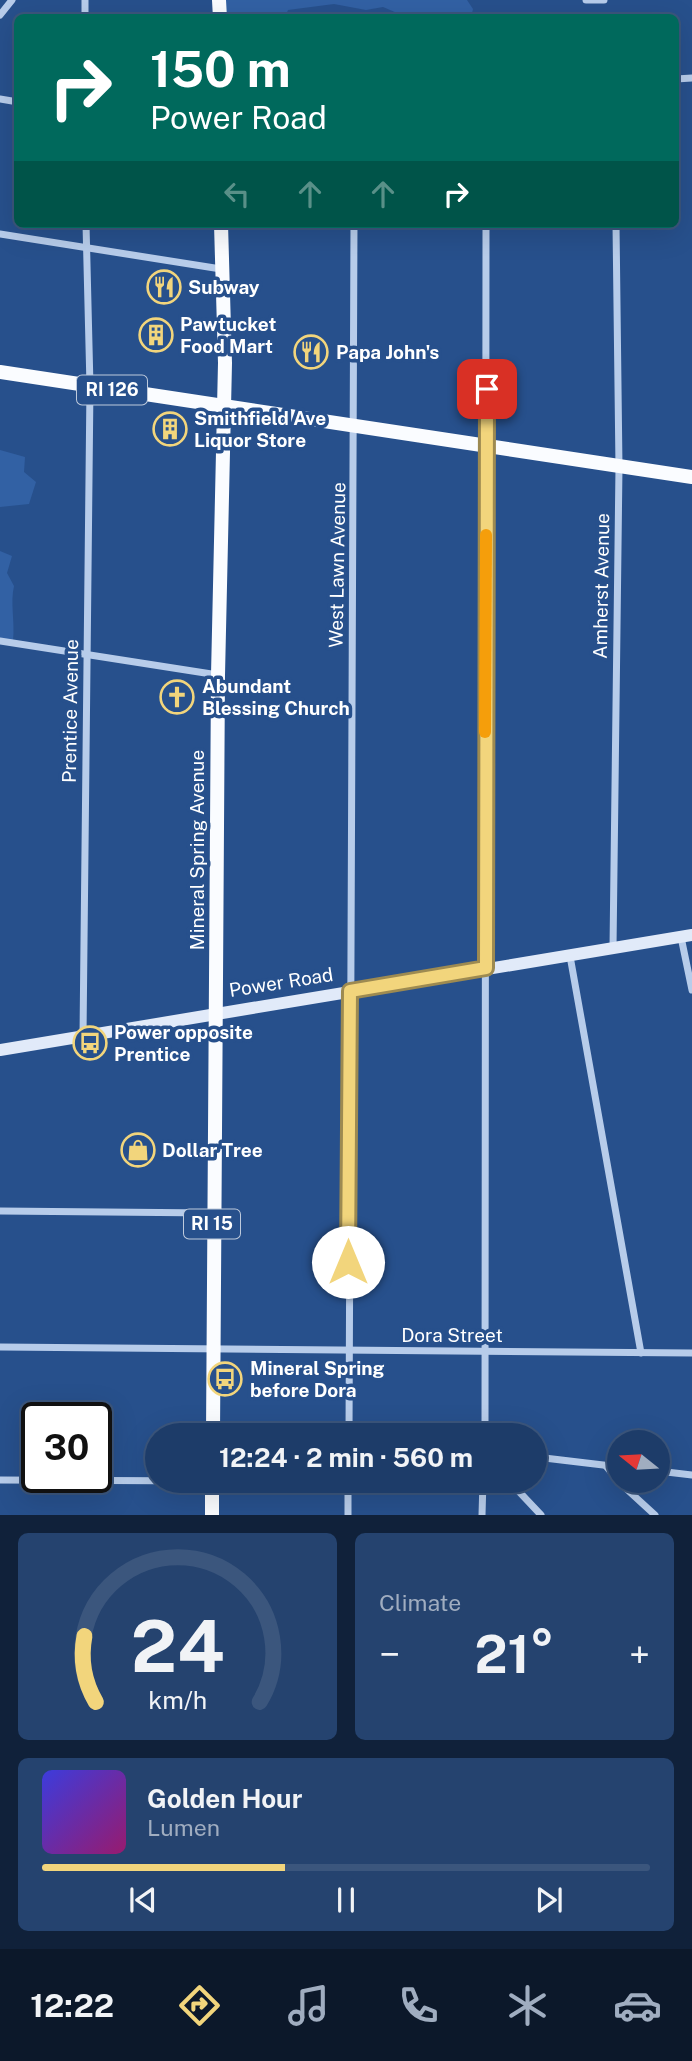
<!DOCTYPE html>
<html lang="en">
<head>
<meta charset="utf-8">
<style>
  body { margin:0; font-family:"Public Sans",sans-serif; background:#25436f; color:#f1f3f6; height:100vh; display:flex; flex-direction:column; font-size:26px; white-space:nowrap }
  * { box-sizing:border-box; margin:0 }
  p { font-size:23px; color:#a0adc0 }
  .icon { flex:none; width:38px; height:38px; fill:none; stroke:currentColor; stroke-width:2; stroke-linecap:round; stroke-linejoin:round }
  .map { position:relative; height:1515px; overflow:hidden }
  .side { display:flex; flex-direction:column; gap:18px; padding:18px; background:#10213a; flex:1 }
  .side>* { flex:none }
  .guide { position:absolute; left:14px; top:14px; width:665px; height:214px; border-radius:10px; box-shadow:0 7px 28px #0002,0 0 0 2px #3b567d; background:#00695c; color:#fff; overflow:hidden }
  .needle { width:46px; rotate:288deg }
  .controls { position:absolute; left:607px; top:1430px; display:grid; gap:14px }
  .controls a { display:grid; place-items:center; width:63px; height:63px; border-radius:50%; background:#1d3c69; box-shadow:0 7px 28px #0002,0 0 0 2px #3b567d; font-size:35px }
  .speed { position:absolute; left:21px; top:1402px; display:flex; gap:14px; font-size:35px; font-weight:700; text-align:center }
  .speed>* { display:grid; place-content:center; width:91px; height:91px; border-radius:50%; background:#1d3c69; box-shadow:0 7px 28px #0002,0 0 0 2px #3b567d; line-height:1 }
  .speed .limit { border:4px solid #111; border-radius:10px; background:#fff; color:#111 }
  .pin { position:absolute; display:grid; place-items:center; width:60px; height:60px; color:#fff; margin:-30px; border-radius:14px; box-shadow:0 4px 10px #0006 }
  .me { position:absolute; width:77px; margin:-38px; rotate:0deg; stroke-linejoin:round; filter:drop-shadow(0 0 5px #0008) }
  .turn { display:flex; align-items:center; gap:24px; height:147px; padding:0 21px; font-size:32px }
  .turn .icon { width:91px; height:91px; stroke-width:2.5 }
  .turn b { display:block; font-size:49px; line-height:60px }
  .lanes { display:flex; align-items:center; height:66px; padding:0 21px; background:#0003; justify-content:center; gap:35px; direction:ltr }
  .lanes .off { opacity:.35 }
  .big { font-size:52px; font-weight:700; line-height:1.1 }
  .side .widget { flex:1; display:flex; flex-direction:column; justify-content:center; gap:10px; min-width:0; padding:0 24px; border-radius:10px; background:#25436f }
  .side .dial { align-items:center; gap:0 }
  .dial svg { height:182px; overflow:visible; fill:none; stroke:#3b567d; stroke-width:7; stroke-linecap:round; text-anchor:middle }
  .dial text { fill:#f1f3f6; stroke:none }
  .song { display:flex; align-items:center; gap:21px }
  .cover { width:84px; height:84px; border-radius:10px; background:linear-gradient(135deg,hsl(240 70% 55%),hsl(320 70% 35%)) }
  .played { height:7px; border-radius:4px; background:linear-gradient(90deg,#f2d57c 40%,#3b567d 40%) }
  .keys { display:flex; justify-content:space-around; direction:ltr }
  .heat { display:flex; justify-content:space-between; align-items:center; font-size:38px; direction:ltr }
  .side .tiles { flex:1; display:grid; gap:18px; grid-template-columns:1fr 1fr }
  .widget:last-child { grid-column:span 2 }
  .trip { position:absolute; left:145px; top:1423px; width:402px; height:70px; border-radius:35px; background:#1d3c69; box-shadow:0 7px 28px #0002,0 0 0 2px #3b567d; font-weight:700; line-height:70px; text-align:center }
  .tabs { display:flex; height:112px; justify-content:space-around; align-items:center; background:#0c182a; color:#a0adc0 }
  .tabs .icon { width:49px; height:49px }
  .tabs .selected { color:#f2d57c }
  .tabs b { font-size:32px; color:#f1f3f6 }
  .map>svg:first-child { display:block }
</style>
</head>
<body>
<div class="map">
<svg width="692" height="1515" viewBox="0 0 692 1515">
  <rect width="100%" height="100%" fill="#27508c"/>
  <!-- green -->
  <g fill="#3261a4">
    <path d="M217,0h250l6,9 -2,8 -62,1 -26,-11 -17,3 -32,-6 -46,6 -3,7 -67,1z"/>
    <path d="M0,450l25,7 -1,15 12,10 -7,22 -29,3z"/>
    <path d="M0,551l12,5 -5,17 7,13c-4,17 1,35 -1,55l-13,-1z"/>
  </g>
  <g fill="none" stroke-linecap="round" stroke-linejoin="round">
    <!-- minor -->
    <g stroke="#b7ccea" stroke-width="7">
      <path d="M85,0v18"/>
      <path d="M586,0h18"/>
      <path d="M0,15l12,-15"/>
      <path d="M676,79l16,-1"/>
      <path d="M0,99l18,3"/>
      <path d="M0,234l221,35"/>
      <path d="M0,641l218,34"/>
      <path d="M681,937l11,53"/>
      <path d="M613,948l6,-481 -3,-243"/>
      <path d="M570,956l71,397"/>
      <path d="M83,1036l7,-650 -4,-162"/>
      <path d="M0,1211l212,2"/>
      <path d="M0,1347l692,6"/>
      <path d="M349,1435l5,-1211"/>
      <path d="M485,1435l1,-1211"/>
      <path d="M536,1457l84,10"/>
      <path d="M606,1466l14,17 35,32"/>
      <path d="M658,1471l34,4"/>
      <path d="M0,1480l212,1"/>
      <path d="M508,1480l33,35"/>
      <path d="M348,1515v-35"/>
      <path d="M482,1515l1,-35"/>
    </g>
    <!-- secondary -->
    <path stroke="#e1eaf9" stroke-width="12" d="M0,1050l692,-115"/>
    <!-- primary -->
    <g stroke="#fafcff" stroke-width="14">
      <path d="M219,0l1,18"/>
      <path d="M0,372l692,105"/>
      <path d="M213,1435l5,-760 7,-312 -4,-139"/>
      <path d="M212,1515v-35"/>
    </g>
  </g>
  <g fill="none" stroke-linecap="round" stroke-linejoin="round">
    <defs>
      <path id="route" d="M348,1262l2,-271 136,-23 1,-579"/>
    </defs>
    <!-- route casing -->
    <use href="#route" stroke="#9d8a51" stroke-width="18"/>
    <!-- route -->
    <use href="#route" stroke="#f2d57c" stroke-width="12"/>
    <!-- slow -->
    <path stroke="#f59e0b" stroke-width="12" d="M485,732l1,-197"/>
  </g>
  <!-- icons -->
  <defs>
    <symbol id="restaurant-ring" viewBox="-11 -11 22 22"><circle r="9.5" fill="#27508c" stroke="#f2d57c" stroke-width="1.5"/><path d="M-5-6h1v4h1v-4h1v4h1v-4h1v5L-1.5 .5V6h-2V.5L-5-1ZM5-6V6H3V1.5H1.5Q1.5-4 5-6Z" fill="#f2d57c"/></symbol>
    <symbol id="building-ring" viewBox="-11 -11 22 22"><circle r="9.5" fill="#27508c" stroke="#f2d57c" stroke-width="1.5"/><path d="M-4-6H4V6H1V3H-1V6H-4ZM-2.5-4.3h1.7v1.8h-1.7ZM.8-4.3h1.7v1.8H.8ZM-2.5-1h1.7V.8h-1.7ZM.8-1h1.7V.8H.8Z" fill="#f2d57c"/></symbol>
    <symbol id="church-ring" viewBox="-11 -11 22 22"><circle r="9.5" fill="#27508c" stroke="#f2d57c" stroke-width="1.5"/><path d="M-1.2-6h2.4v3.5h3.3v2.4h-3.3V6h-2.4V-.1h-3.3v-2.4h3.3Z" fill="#f2d57c"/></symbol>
    <symbol id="bus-ring" viewBox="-11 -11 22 22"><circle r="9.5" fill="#27508c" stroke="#f2d57c" stroke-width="1.5"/><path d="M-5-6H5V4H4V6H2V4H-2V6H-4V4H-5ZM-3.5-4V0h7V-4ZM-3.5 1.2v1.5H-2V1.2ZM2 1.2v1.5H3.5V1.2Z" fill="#f2d57c"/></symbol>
    <symbol id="shop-ring" viewBox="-11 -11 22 22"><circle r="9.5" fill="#27508c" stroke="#f2d57c" stroke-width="1.5"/><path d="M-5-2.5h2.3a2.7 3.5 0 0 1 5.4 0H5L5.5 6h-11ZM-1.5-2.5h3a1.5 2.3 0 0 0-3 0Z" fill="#f2d57c"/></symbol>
  </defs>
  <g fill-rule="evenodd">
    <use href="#restaurant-ring" x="145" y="268" width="38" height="38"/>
    <use href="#building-ring" x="137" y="316" width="38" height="38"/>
    <use href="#restaurant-ring" x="292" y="333" width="38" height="38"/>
    <use href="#building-ring" x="151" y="410" width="38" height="38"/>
    <use href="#church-ring" x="158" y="678" width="38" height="38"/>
    <use href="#bus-ring" x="71" y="1024" width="38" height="38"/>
    <use href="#shop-ring" x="119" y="1131" width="38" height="38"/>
    <use href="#bus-ring" x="206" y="1360" width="38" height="38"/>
  </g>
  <g text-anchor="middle" stroke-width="7" stroke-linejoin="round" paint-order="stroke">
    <!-- shield labels -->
    <g fill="#27508c" stroke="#becadc" stroke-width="2">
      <rect x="77" y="375.5" width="70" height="29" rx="5"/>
      <rect x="184" y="1209.5" width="56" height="29" rx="5"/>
    </g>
    <g font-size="18" font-weight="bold" fill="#fff">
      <text x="112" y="396">RI 126</text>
      <text x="212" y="1230">RI 15</text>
    </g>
    <!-- poi labels -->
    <g font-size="19" font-weight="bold" fill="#fff" stroke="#27508c" text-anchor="start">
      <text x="188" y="294">Subway</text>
      <text x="180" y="331">Pawtucket<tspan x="180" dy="22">Food Mart</tspan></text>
      <text x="336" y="359">Papa John's</text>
      <text x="194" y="425">Smithfield Ave<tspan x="194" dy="22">Liquor Store</tspan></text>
      <text x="202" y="693">Abundant<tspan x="202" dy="22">Blessing Church</tspan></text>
      <text x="114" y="1039">Power opposite<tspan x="114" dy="22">Prentice</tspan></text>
      <text x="162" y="1157">Dollar Tree</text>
      <text x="250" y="1375">Mineral Spring<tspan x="250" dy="22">before Dora</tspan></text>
    </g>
    <!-- street labels -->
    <g font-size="19" fill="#fff" stroke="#27508c">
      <text transform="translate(337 565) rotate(-89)" y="7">West Lawn Avenue</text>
      <text transform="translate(601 586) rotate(-89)" y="7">Amherst Avenue</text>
      <text transform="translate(70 711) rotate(-89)" y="7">Prentice Avenue</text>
      <text transform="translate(197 850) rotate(-90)" y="7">Mineral Spring Avenue</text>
      <text transform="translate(281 982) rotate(-9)" y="7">Power Road</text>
      <text x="452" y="1342">Dora Street</text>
    </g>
  </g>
</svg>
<div class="controls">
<a><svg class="needle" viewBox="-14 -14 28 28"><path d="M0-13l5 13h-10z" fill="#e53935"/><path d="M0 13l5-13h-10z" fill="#a0adc0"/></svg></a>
</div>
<div class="speed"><div class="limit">30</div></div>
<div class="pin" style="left:487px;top:389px;background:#d93025"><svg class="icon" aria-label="arrive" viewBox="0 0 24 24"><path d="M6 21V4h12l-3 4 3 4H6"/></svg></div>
<svg class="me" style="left:348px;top:1262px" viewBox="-20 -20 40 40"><circle r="19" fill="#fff"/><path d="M0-13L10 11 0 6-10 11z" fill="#f2d57c"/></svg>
<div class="trip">12:24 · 2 min · 560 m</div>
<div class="guide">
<div class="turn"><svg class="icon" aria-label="right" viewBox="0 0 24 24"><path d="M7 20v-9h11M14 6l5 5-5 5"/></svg><div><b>150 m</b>Power Road</div></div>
<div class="lanes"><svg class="icon off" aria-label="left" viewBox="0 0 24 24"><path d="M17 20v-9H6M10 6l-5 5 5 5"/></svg><svg class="icon off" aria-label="ahead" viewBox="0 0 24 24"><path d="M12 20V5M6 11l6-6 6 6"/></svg><svg class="icon off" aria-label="ahead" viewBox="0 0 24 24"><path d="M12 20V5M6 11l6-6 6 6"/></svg><svg class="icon" aria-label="right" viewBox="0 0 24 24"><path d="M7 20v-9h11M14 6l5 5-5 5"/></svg></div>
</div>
</div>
<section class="side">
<div class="tiles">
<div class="widget dial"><svg viewBox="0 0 100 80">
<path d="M14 69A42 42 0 1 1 86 69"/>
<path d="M14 69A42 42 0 0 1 9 40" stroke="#f2d57c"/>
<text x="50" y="56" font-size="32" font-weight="700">24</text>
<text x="50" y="72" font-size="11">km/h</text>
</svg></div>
<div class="widget"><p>Climate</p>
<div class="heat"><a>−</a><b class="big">21°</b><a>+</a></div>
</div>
<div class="widget">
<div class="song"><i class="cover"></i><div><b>Golden Hour</b><p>Lumen</p></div></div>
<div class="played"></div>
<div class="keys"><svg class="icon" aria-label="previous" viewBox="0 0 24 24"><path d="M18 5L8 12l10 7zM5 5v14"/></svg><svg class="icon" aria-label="pause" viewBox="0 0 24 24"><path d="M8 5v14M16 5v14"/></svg><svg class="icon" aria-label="next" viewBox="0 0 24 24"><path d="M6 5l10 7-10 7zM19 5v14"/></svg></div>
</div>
</div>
</section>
<nav class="tabs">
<b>12:22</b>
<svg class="icon selected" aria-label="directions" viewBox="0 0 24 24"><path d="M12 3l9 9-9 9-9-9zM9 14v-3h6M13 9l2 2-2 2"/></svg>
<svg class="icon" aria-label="music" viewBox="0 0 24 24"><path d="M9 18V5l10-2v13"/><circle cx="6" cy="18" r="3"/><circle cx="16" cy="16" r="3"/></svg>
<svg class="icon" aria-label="phone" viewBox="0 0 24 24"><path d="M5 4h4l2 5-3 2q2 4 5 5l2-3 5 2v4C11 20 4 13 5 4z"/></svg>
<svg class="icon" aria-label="climate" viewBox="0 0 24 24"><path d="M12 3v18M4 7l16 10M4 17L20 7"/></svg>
<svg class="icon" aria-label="car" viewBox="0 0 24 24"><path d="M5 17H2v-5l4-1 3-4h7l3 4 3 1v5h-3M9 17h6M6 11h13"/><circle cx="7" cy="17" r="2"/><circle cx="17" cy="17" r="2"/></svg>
</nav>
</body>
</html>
